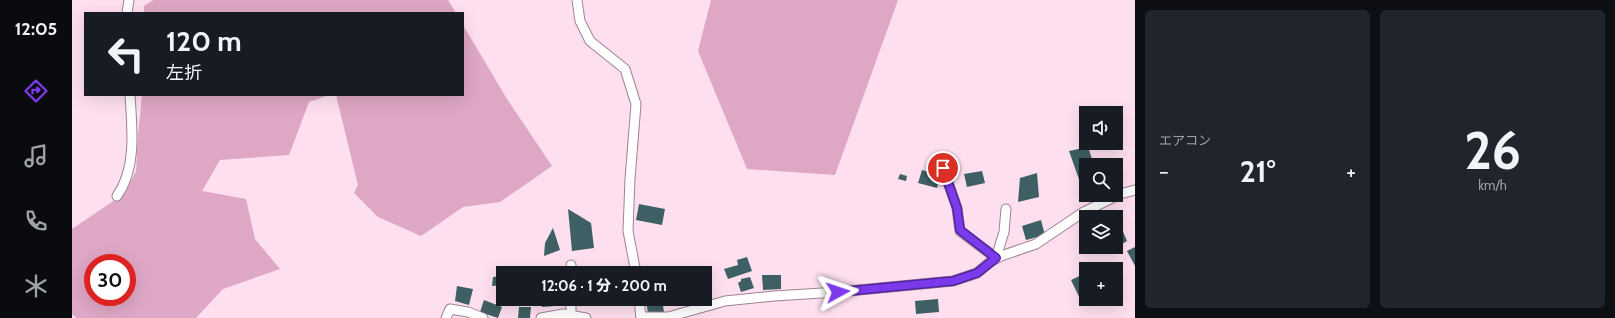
<!DOCTYPE html>
<html lang="ja">
<head>
<meta charset="utf-8">
<style>
  body { margin:0; font-family:Cabin,"Noto Sans JP",sans-serif; background:#20242c; color:#f1f3f6; height:100vh; display:flex; flex-direction:column; font-size:15px; white-space:nowrap }
  * { box-sizing:border-box; margin:0 }
  p { font-size:13px; color:#9ea1a6 }
  .icon { flex:none; width:22px; height:22px; fill:none; stroke:currentColor; stroke-width:2; stroke-linecap:round; stroke-linejoin:round }
  .map { position:relative; flex:1; overflow:hidden }
  .sheet { display:flex; flex-direction:column; gap:10px; padding:10px; background:#0d0f14; width:480px }
  .sheet>* { flex:none }
  .hud { position:absolute; left:12px; top:12px; width:380px; height:84px; border-radius:0px; box-shadow:0 4px 16px #0002; background:#171b24; color:#f1f3f6; overflow:hidden }
  .buttons { position:absolute; left:1007px; top:106px; display:grid; gap:8px }
  .buttons a { display:grid; place-items:center; width:44px; height:44px; border-radius:0px; background:#171b24; box-shadow:0 4px 16px #0002; font-size:20px }
  .speed { position:absolute; left:12px; top:254px; display:flex; gap:8px; font-size:20px; font-weight:700; text-align:center }
  .speed>* { display:grid; place-content:center; width:52px; height:52px; border-radius:50%; background:#171b24; box-shadow:0 4px 16px #0002; line-height:1 }
  .speed .limit { border:6px solid #d22; background:#fff; color:#111 }
  .pin { position:absolute; display:grid; place-items:center; width:34px; height:34px; color:#fff; margin:-17px; border:2px solid #fff; border-radius:50%; box-shadow:0 1px 4px #0007 }
  .me { position:absolute; width:44px; margin:-22px; rotate:85deg; stroke-linejoin:round; filter:drop-shadow(0 0 3px #0008) }
  .turn { display:flex; align-items:center; gap:14px; height:84px; padding:0 16px; font-size:18px }
  .turn .icon { width:52px; height:52px; stroke-width:2.5 }
  .turn b { display:block; font-size:28px; line-height:34px }
  .big { font-size:30px; font-weight:800; line-height:1.1 }
  .sheet .card { flex:1; display:flex; flex-direction:column; justify-content:center; gap:6px; min-width:0; padding:0 14px; border-radius:6px; background:#20242c }
  .sheet .dial { align-items:center; gap:0 }
  .dial b { font-size:52px; line-height:1 }
  .heat { display:flex; justify-content:space-between; align-items:center; font-size:22px; direction:ltr }
  .sheet .tiles { flex:1; display:grid; gap:10px; grid-template-columns:repeat(2,1fr) }
  .trip { position:absolute; left:424px; top:266px; width:216px; height:40px; border-radius:0px; background:#171b24; box-shadow:0 4px 16px #0002; font-weight:800; line-height:40px; text-align:center }
  main { display:flex; flex:1; min-height:0 }
  .dock { display:flex; flex-direction:column; width:72px; justify-content:space-around; align-items:center; background:#090b0e; color:#9ea1a6 }
  .dock .icon { width:28px; height:28px }
  .dock .on { color:#7c3aed }
  .dock b { font-size:18px; color:#f1f3f6 }
  .map>svg:first-child { display:block }
</style>
</head>
<body>
<main>
<nav class="dock">
<b>12:05</b>
<svg class="icon on" aria-label="directions" viewBox="0 0 24 24"><path d="M12 3l9 9-9 9-9-9zM9 14v-3h6M13 9l2 2-2 2"/></svg>
<svg class="icon" aria-label="music" viewBox="0 0 24 24"><path d="M9 18V5l10-2v13"/><circle cx="6" cy="18" r="3"/><circle cx="16" cy="16" r="3"/></svg>
<svg class="icon" aria-label="phone" viewBox="0 0 24 24"><path d="M5 4h4l2 5-3 2q2 4 5 5l2-3 5 2v4C11 20 4 13 5 4z"/></svg>
<svg class="icon" aria-label="climate" viewBox="0 0 24 24"><path d="M12 3v18M4 7l16 10M4 17L20 7"/></svg>
</nav>
<div class="map">
<svg width="1063" height="318" viewBox="0 0 1063 318">
  <rect width="100%" height="100%" fill="#fedfef"/>
  <!-- green -->
  <g fill="#dea7c5" fill-rule="evenodd">
    <path d="M81,0h295l8,13h-312v-7z"/>
    <path d="M639,0h187l-63,175 -88,-6 -49,-118z"/>
    <path d="M391,25l44,74 45,67 -52,36 -37,5 -42,29 -43,-19 -24,-24 4,-8 -22,-90h127z"/>
    <path d="M70,95h187l-20,7 -20,53 -69,5 -18,31 44,8 9,40 25,30 -57,20 -27,29h-119l-5,-4v-85l40,-27 17,-17 7,-14 2,-35zM21,263h34v34h-34z"/>
  </g>
  <!-- building -->
  <g fill="#3e5f63">
    <path d="M1016,147l6,18h-8v17l-5,3 -12,-34z"/>
    <path d="M850,170l18,5 -3,13 -19,-5z"/>
    <path d="M910,171l3,12 -18,4 -3,-13z"/>
    <path d="M965,173l2,24 -21,5 2,-24z"/>
    <path d="M828,174l7,2 -1,5 -8,-2z"/>
    <path d="M567,204l26,5 -3,16 -26,-5z"/>
    <path d="M496,209l23,14 3,25 -22,3z"/>
    <path d="M1043,213l12,28 -13,8 -1,-2h3v-30h-12z"/>
    <path d="M969,220l4,15 -19,5 -4,-14z"/>
    <path d="M481,228l7,22 -16,6 1,-13z"/>
    <path d="M1063,247v19l-8,-15z"/>
    <path d="M675,257l5,14 -24,8 -4,-10 14,-4 -1,-5z"/>
    <path d="M635,266l2,18h-4v-11h-5l-1,-6z"/>
    <path d="M1014,273v26h5l-9,4 -11,-23z"/>
    <path d="M690,275h19v14l-18,1z"/>
    <path d="M431,276v9l-11,1 1,-9z"/>
    <path d="M678,277l4,11 -13,4 -3,-9 3,-2v-2z"/>
    <path d="M385,286l16,3 -4,16 -14,-4z"/>
    <path d="M469,299h26v6l-25,2z"/>
    <path d="M507,299h20v1l-20,4z"/>
    <path d="M583,299h7l2,13 -16,2 -2,-14z"/>
    <path d="M866,299l1,13 -23,2 -1,-13z"/>
    <path d="M412,300l18,7 -4,11 -18,-6z"/>
    <path d="M447,307h12l-1,11h-12z"/>
  </g>
  <g fill="none" stroke-linecap="round" stroke-linejoin="round">
    <defs>
      <g id="minor">
        <path d="M505,0l3,21 10,20 35,28 11,35 -6,75 -2,52 8,42"/>
        <path d="M55,13l2,-13"/>
        <path d="M871,168l14,40 3,23 36,27 8,-26 2,-23"/>
        <path d="M45,196c20,-28 15,-68 13,-101"/>
        <path d="M499,265v8"/>
        <path d="M499,299v16"/>
        <path d="M567,299l2,19"/>
        <path d="M569,317h27l57,-16 49,-5 64,-4 115,-11 24,-8 13,-11 11,-6 35,-12 46,-31 38,-19 15,-4"/>
        <path d="M374,318l4,-9 18,3 15,6"/>
        <path d="M469,318l22,-4 23,4"/>
      </g>
    </defs>
    <!-- minor casing -->
    <use href="#minor" stroke="#9f8392" stroke-width="11"/>
    <!-- minor -->
    <use href="#minor" stroke="#fff" stroke-width="9"/>
  </g>
  <g fill="none" stroke-linecap="round" stroke-linejoin="round">
    <defs>
      <path id="route" d="M766,292l115,-11 24,-8 19,-15 -36,-28 -3,-22 -14,-40"/>
    </defs>
    <!-- route casing -->
    <use href="#route" stroke="#51269a" stroke-width="10"/>
    <!-- route -->
    <use href="#route" stroke="#7c3aed" stroke-width="7"/>
  </g>
</svg>
<div class="buttons">
<a><svg class="icon" aria-label="sound" viewBox="0 0 24 24"><path d="M4 9h4l5-4v14l-5-4H4zM17 9q2 3 0 6"/></svg></a>
<a><svg class="icon" aria-label="search" viewBox="0 0 24 24"><circle cx="10" cy="10" r="6"/><path d="M15 15l6 6"/></svg></a>
<a><svg class="icon" aria-label="layers" viewBox="0 0 24 24"><path d="M12 4l9 5-9 5-9-5zM3 14l9 5 9-5"/></svg></a>
<a>+</a>
</div>
<div class="speed"><div class="limit">30</div></div>
<div class="pin" style="left:871px;top:168px;background:#d93025"><svg class="icon" aria-label="arrive" viewBox="0 0 24 24"><path d="M6 21V4h12l-3 4 3 4H6"/></svg></div>
<svg class="me" style="left:766px;top:292px" viewBox="-20 -20 40 40"><path d="M0-17L14 15 0 8-14 15z" fill="#7c3aed" stroke="#fff" stroke-width="4"/></svg>
<div class="trip">12:06 · 1 分 · 200 m</div>
<div class="hud">
<div class="turn"><svg class="icon" aria-label="left" viewBox="0 0 24 24"><path d="M17 20v-9H6M10 6l-5 5 5 5"/></svg><div><b>120 m</b>左折</div></div>
</div>
</div>
<section class="sheet">
<div class="tiles">
<div class="card"><p>エアコン</p>
<div class="heat"><a>−</a><b class="big">21°</b><a>+</a></div>
</div>
<div class="card dial"><b>26</b><p>km/h</p></div>
</div>
</section>
</main>
</body>
</html>
